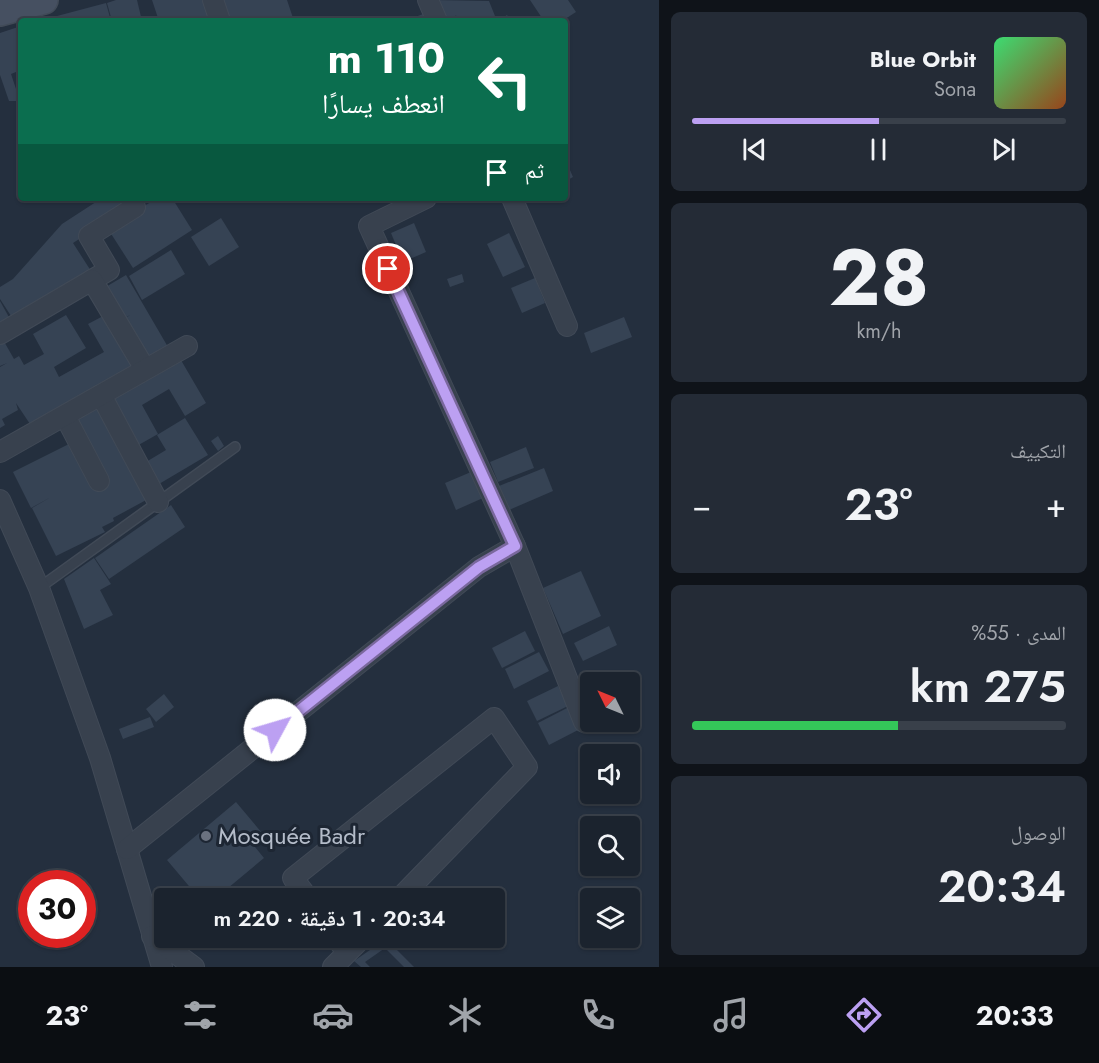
<!DOCTYPE html>
<html lang="ar">
<head>
<meta charset="utf-8">
<style>
  body { margin:0; font-family:Jost,"Noto Naskh Arabic",sans-serif; background:#242b36; color:#f1f3f6; direction:rtl; height:100vh; display:flex; flex-direction:column; font-size:22px; white-space:nowrap }
  * { box-sizing:border-box; margin:0 }
  p { font-size:20px; color:#a0a4aa }
  .icon { flex:none; width:33px; height:33px; fill:none; stroke:currentColor; stroke-width:2; stroke-linecap:round; stroke-linejoin:round }
  .map { position:relative; flex:1; overflow:hidden; direction:ltr }
  .details { display:flex; flex-direction:column; gap:12px; padding:12px; background:#0f1319; width:440px }
  .details>* { flex:none }
  .hud { position:absolute; left:18px; top:18px; width:550px; height:183px; border-radius:6px; box-shadow:0 2px 4px #0004,0 0 0 2px #39404a; direction:rtl; background:#0b6e4f; color:#fff; overflow:hidden }
  .needle { width:39px; rotate:313deg }
  .tools { position:absolute; left:580px; top:672px; display:grid; gap:12px }
  .tools a { display:grid; place-items:center; width:60px; height:60px; border-radius:6px; background:#1b232e; box-shadow:0 2px 4px #0004,0 0 0 2px #39404a; font-size:30px }
  .speed { position:absolute; left:18px; top:870px; display:flex; gap:12px; font-size:30px; font-weight:700; text-align:center }
  .speed>* { display:grid; place-content:center; width:78px; height:78px; border-radius:50%; background:#1b232e; box-shadow:0 2px 4px #0004,0 0 0 2px #39404a; line-height:1 }
  .speed .limit { border:9px solid #d22; background:#fff; color:#111 }
  .pin { position:absolute; display:grid; place-items:center; width:51px; height:51px; color:#fff; margin:-26px; border:3px solid #fff; border-radius:50%; box-shadow:0 2px 6px #0007 }
  .me { position:absolute; width:66px; margin:-33px; rotate:51deg; stroke-linejoin:round; filter:drop-shadow(0 0 4px #0008) }
  .turn { display:flex; align-items:center; gap:21px; height:126px; padding:0 24px; font-size:27px }
  .turn .icon { width:78px; height:78px; stroke-width:2.5 }
  .turn b { display:block; font-size:42px; line-height:51px }
  .then { display:flex; align-items:center; height:57px; padding:0 24px; background:#0003; gap:12px; font-size:22px }
  .big { font-size:45px; font-weight:600; line-height:1.1 }
  .details .widget { flex:1; display:flex; flex-direction:column; justify-content:center; gap:9px; min-width:0; padding:0 21px; border-radius:9px; background:#242b36 }
  .details .dial { align-items:center; gap:0 }
  .dial b { font-size:78px; line-height:1 }
  .song { display:flex; align-items:center; gap:18px }
  .cover { width:72px; height:72px; border-radius:9px; background:linear-gradient(135deg,hsl(140 70% 55%),hsl(20 70% 35%)) }
  .played { height:6px; border-radius:3px; background:linear-gradient(90deg,#bca0f2 50%,#39404a 50%) }
  .keys { display:flex; justify-content:space-around; direction:ltr }
  .heat { display:flex; justify-content:space-between; align-items:center; font-size:33px; direction:ltr }
  .charge { height:9px; border-radius:4px; background:linear-gradient(90deg,#34c759 55%,#39404a 0) }
  .trip { position:absolute; left:154px; top:888px; width:351px; height:60px; border-radius:6px; background:#1b232e; box-shadow:0 2px 4px #0004,0 0 0 2px #39404a; font-weight:600; line-height:60px; text-align:center; direction:rtl }
  .dock { display:flex; height:96px; justify-content:space-around; align-items:center; background:#0b0e12; color:#a0a4aa }
  .dock .icon { width:42px; height:42px }
  .dock .on { color:#bca0f2 }
  .dock b { font-size:27px; color:#f1f3f6 }
  main { display:flex; flex:1; min-height:0 }
  .map>svg:first-child { display:block }
</style>
</head>
<body>
<main>
<section class="details">
<div class="widget">
<div class="song"><i class="cover"></i><div><b>Blue Orbit</b><p>Sona</p></div></div>
<div class="played"></div>
<div class="keys"><svg class="icon" aria-label="previous" viewBox="0 0 24 24"><path d="M18 5L8 12l10 7zM5 5v14"/></svg><svg class="icon" aria-label="pause" viewBox="0 0 24 24"><path d="M8 5v14M16 5v14"/></svg><svg class="icon" aria-label="next" viewBox="0 0 24 24"><path d="M6 5l10 7-10 7zM19 5v14"/></svg></div>
</div>
<div class="widget dial"><b>28</b><p>km/h</p></div>
<div class="widget"><p>التكييف</p>
<div class="heat"><a>−</a><b class="big">23°</b><a>+</a></div>
</div>
<div class="widget"><p>المدى · 55%</p><b class="big">275 km</b><div class="charge"></div></div>
<div class="widget"><p>الوصول</p><b class="big">20:34</b></div>
</section>
<div class="map">
<svg width="660" height="967" viewBox="0 0 660 967">
  <rect width="100%" height="100%" fill="#242f3e"/>
  <!-- building -->
  <g fill="#364354">
    <path d="M116,0h21l5,21h-30l-5,-18z"/>
    <path d="M152,0h59l7,21h-59z"/>
    <path d="M216,0h71l7,21h-71z"/>
    <path d="M432,0l57,1 8,20h-51l11,-6 -14,6z"/>
    <path d="M530,0h38l8,12 -14,9h-18z"/>
    <path d="M106,3l5,18h-69v-1z"/>
    <path d="M426,13l3,8h-25z"/>
    <path d="M507,15l4,6h-13z"/>
    <path d="M21,26v44l-10,4 9,27h-11l-9,-26v-42z"/>
    <path d="M566,161l7,16 -7,4z"/>
    <path d="M102,198h17l7,11 -53,34 18,28 -78,48 -13,-20v-12l13,-8 49,-55z"/>
    <path d="M157,198h15l20,32 -59,38 -25,-39z"/>
    <path d="M221,218l18,29 -30,19 -18,-29z"/>
    <path d="M414,223l12,29 -23,10 -12,-29z"/>
    <path d="M509,233l16,34 -22,10 -16,-33z"/>
    <path d="M171,250l14,24 -43,26 -13,-24z"/>
    <path d="M462,274l2,8 -14,5 -3,-8z"/>
    <path d="M126,275l42,72 -22,13 -23,-40 7,-5 -9,5 -17,-32z"/>
    <path d="M535,278l10,25 -23,10 -11,-25z"/>
    <path d="M0,301l10,18 -10,6z"/>
    <path d="M66,315l20,33 -32,19 5,10 45,-25 -16,-28 17,-9 30,53 -103,59 -16,-24 2,7 -16,9 3,6 -5,3v-61l7,-4 -7,3v-26l2,-2 12,21 5,-3 5,9 20,-11 -11,-20z"/>
    <path d="M624,317l8,20 -41,16 -7,-20z"/>
    <path d="M178,355l28,48 -21,13 -16,-27 -27,16 16,29 -23,13 -28,-50z"/>
    <path d="M102,405l46,94 -35,19 1,3 -12,6 3,5 -49,24 -24,-48 19,-11 -20,11 -18,-36 58,-29 2,-23z"/>
    <path d="M185,418l23,37 -49,29 -13,-22 20,-12 -9,-15z"/>
    <path d="M218,436l6,10 -6,5 -7,-10z"/>
    <path d="M526,447l8,21 -36,14 -8,-20z"/>
    <path d="M544,468l9,23 -44,19 -10,-24z"/>
    <path d="M471,472l12,26 -27,12 -11,-27z"/>
    <path d="M171,505l14,22 -76,52 -14,-21z"/>
    <path d="M94,558l17,26 -11,6 13,25 -29,14 -20,-50z"/>
    <path d="M581,571l20,45 -38,18 -20,-46z"/>
    <path d="M609,626l8,19 -34,16 -9,-18z"/>
    <path d="M525,631l10,20 -33,17 -10,-20z"/>
    <path d="M539,652l10,19 -35,18 -9,-20z"/>
    <path d="M606,671v11h-15v33l-12,-35z"/>
    <path d="M558,686l10,20 -31,15 -10,-20z"/>
    <path d="M164,694l10,13 -18,15 -10,-13z"/>
    <path d="M569,707l11,22 -31,16 -11,-22z"/>
    <path d="M150,717l4,10 -31,12 -4,-10z"/>
    <path d="M236,802l26,31 -11,9 13,16 -48,40h-17l-32,-38z"/>
    <path d="M386,939l28,28h-10l-19,-19 -20,14 5,5h-9l-7,-6z"/>
  </g>
  <g fill="none" stroke-linecap="round" stroke-linejoin="round">
    <defs>
      <path id="service" d="M39,588l196,-141"/>
      <g id="minor">
        <path d="M213,0l7,21"/>
        <path d="M428,0l9,21"/>
        <path d="M426,198l-57,28 146,320 69,176"/>
        <path d="M512,198l55,128"/>
        <path d="M92,280l17,-10 -20,-34 46,-29"/>
        <path d="M0,334l92,-54 53,89"/>
        <path d="M101,395l57,107"/>
        <path d="M65,416l34,65"/>
        <path d="M0,452l187,-106"/>
        <path d="M0,500l39,88 61,170 62,209"/>
        <path d="M127,849l352,-282 36,-21"/>
        <path d="M308,898l-15,-20 201,-160 33,49 -127,131"/>
        <path d="M152,936l42,31"/>
        <path d="M336,938l11,14"/>
        <path d="M333,967l29,-29"/>
      </g>
      <path id="secondary" d="M0,12l44,-12"/>
    </defs>
    <!-- service casing -->
    <use href="#service" stroke="#414a57" stroke-width="12"/>
    <!-- minor casing -->
    <use href="#minor" stroke="#414a57" stroke-width="22"/>
    <!-- secondary casing -->
    <use href="#secondary" stroke="#414a57" stroke-width="30"/>
    <!-- service -->
    <use href="#service" stroke="#38414e" stroke-width="9"/>
    <!-- minor -->
    <use href="#minor" stroke="#38414e" stroke-width="20"/>
    <!-- secondary -->
    <use href="#secondary" stroke="#465061" stroke-width="27"/>
  </g>
  <g fill="none" stroke-linecap="round" stroke-linejoin="round">
    <defs>
      <path id="route" d="M275,730l204,-163 36,-21 -127,-277"/>
    </defs>
    <!-- route casing -->
    <use href="#route" stroke="#7a689d" stroke-width="15"/>
    <!-- route -->
    <use href="#route" stroke="#bca0f2" stroke-width="10"/>
  </g>
  <!-- markers -->
  <circle fill="#6b7280" stroke="#1d2633" stroke-width="2" cx="206" cy="836" r="6"/>
  <g text-anchor="middle" stroke-width="6" stroke-linejoin="round" paint-order="stroke">
    <!-- poi labels -->
    <g font-size="24" fill="#b4bcc9" stroke="#1d2633" text-anchor="start">
      <text x="218" y="844">Mosquée Badr</text>
    </g>
  </g>
</svg>
<div class="tools">
<a><svg class="needle" viewBox="-14 -14 28 28"><path d="M0-13l5 13h-10z" fill="#e53935"/><path d="M0 13l5-13h-10z" fill="#a0a4aa"/></svg></a>
<a><svg class="icon" aria-label="sound" viewBox="0 0 24 24"><path d="M4 9h4l5-4v14l-5-4H4zM17 9q2 3 0 6"/></svg></a>
<a><svg class="icon" aria-label="search" viewBox="0 0 24 24"><circle cx="10" cy="10" r="6"/><path d="M15 15l6 6"/></svg></a>
<a><svg class="icon" aria-label="layers" viewBox="0 0 24 24"><path d="M12 4l9 5-9 5-9-5zM3 14l9 5 9-5"/></svg></a>
</div>
<div class="speed"><div class="limit">30</div></div>
<div class="pin" style="left:388px;top:269px;background:#d93025"><svg class="icon" aria-label="arrive" viewBox="0 0 24 24"><path d="M6 21V4h12l-3 4 3 4H6"/></svg></div>
<svg class="me" style="left:275px;top:730px" viewBox="-20 -20 40 40"><circle r="19" fill="#fff"/><path d="M0-13L10 11 0 6-10 11z" fill="#bca0f2"/></svg>
<div class="trip">20:34 · 1 دقيقة · 220 m</div>
<div class="hud">
<div class="turn"><svg class="icon" aria-label="left" viewBox="0 0 24 24"><path d="M17 20v-9H6M10 6l-5 5 5 5"/></svg><div><b>110 m</b>انعطف يسارًا</div></div>
<div class="then">ثم<svg class="icon" aria-label="arrive" viewBox="0 0 24 24"><path d="M6 21V4h12l-3 4 3 4H6"/></svg></div>
</div>
</div>
</main>
<nav class="dock">
<b>20:33</b>
<svg class="icon on" aria-label="directions" viewBox="0 0 24 24"><path d="M12 3l9 9-9 9-9-9zM9 14v-3h6M13 9l2 2-2 2"/></svg>
<svg class="icon" aria-label="music" viewBox="0 0 24 24"><path d="M9 18V5l10-2v13"/><circle cx="6" cy="18" r="3"/><circle cx="16" cy="16" r="3"/></svg>
<svg class="icon" aria-label="phone" viewBox="0 0 24 24"><path d="M5 4h4l2 5-3 2q2 4 5 5l2-3 5 2v4C11 20 4 13 5 4z"/></svg>
<svg class="icon" aria-label="climate" viewBox="0 0 24 24"><path d="M12 3v18M4 7l16 10M4 17L20 7"/></svg>
<svg class="icon" aria-label="car" viewBox="0 0 24 24"><path d="M5 17H2v-5l4-1 3-4h7l3 4 3 1v5h-3M9 17h6M6 11h13"/><circle cx="7" cy="17" r="2"/><circle cx="17" cy="17" r="2"/></svg>
<svg class="icon" aria-label="filters" viewBox="0 0 24 24"><path d="M4 7h16M4 17h16"/><circle cx="9" cy="7" r="2"/><circle cx="15" cy="17" r="2"/></svg>
<b>23°</b>
</nav>
</body>
</html>
